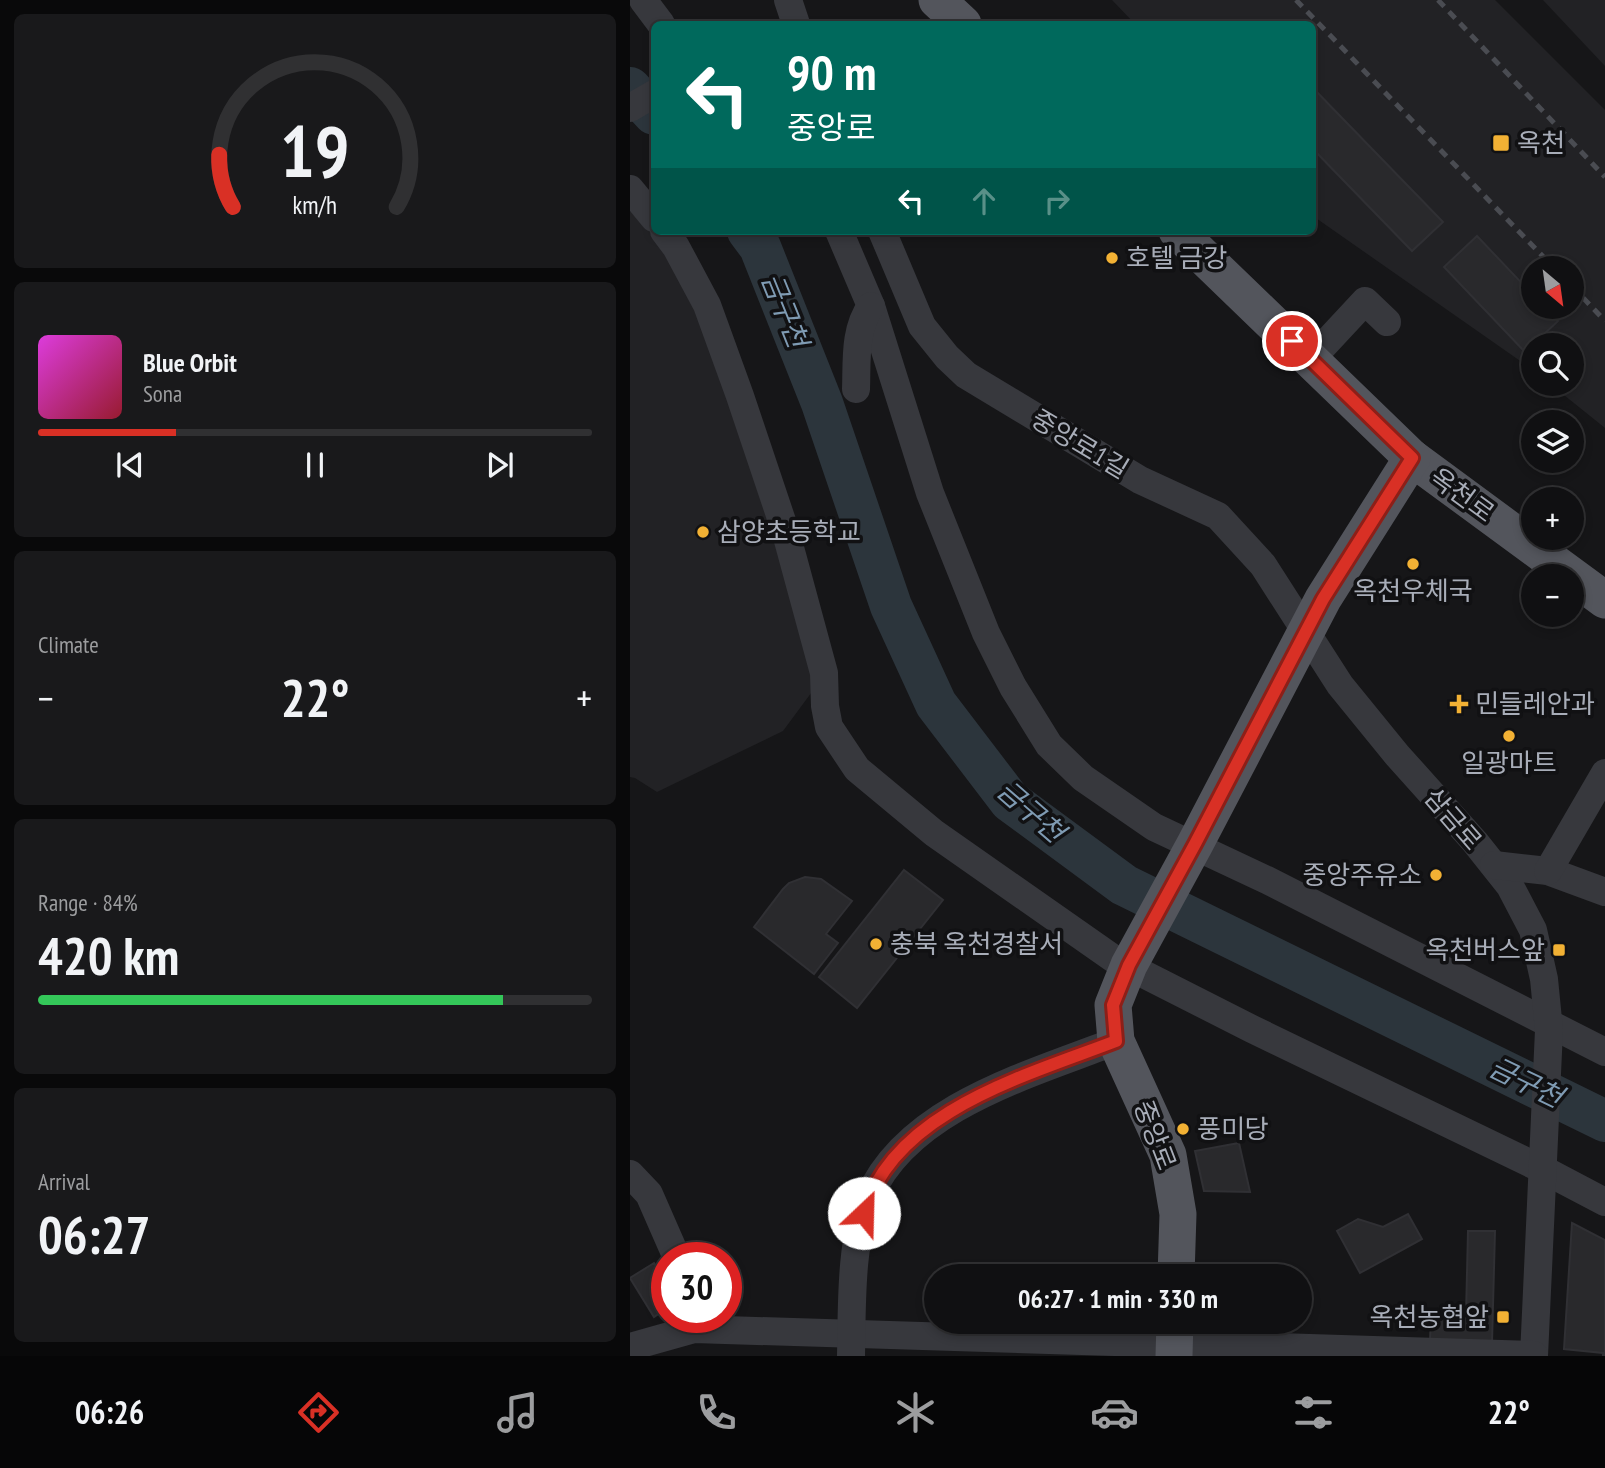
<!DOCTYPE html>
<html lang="en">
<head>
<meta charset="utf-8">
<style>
  body { margin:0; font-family:"PT Sans Narrow","Noto Sans KR",sans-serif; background:#19191b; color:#f1f3f6; height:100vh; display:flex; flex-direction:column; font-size:26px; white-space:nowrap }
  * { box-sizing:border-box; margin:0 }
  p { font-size:23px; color:#9c9d9f }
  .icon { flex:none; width:38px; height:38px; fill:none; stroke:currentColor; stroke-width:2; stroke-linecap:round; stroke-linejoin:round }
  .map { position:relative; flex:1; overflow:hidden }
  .sheet { display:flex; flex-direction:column; gap:14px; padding:14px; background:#09090a; width:630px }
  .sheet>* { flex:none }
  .hud { position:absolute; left:21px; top:21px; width:665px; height:214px; border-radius:10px; box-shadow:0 4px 10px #0003,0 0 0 2px #303032; background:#00695c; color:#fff; overflow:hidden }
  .needle { width:46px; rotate:151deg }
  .controls { position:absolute; left:891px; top:256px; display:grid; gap:14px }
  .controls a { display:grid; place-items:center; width:63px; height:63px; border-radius:50%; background:#101012; box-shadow:0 4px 10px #0003,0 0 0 2px #303032; font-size:35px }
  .speed { position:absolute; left:21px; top:1242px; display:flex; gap:14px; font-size:35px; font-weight:700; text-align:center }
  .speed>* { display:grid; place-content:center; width:91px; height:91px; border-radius:50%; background:#101012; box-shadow:0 4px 10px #0003,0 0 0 2px #303032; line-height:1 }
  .speed .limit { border:10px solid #d22; background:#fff; color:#111 }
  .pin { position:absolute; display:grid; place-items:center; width:60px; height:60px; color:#fff; margin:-30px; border:4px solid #fff; border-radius:50%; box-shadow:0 2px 7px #0007 }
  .me { position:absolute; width:77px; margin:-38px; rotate:24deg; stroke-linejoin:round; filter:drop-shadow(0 0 5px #0008) }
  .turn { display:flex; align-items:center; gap:24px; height:147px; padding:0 21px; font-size:32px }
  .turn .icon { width:91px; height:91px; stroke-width:2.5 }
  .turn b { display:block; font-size:49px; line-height:60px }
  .lanes { display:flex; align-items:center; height:66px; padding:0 21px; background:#0003; justify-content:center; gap:35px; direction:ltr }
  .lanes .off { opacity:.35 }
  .big { font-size:52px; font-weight:700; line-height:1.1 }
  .sheet .widget { flex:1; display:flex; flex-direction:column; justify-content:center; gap:10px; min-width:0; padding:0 24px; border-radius:10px; background:#19191b }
  .sheet .dial { align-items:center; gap:0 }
  .dial svg { height:182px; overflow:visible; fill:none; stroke:#303032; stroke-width:7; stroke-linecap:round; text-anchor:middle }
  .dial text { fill:#f1f3f6; stroke:none }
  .song { display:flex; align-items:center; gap:21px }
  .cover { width:84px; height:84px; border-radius:10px; background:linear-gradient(135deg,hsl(300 70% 55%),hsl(350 70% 35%)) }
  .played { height:7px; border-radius:4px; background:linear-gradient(90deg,#d93025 25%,#303032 25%) }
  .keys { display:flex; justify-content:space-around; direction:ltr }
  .heat { display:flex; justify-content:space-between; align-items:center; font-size:38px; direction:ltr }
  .charge { height:10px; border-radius:5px; background:linear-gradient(90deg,#34c759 84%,#303032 0) }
  .trip { position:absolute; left:294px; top:1264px; width:388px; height:70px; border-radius:35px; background:#101012; box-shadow:0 4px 10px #0003,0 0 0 2px #303032; font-weight:700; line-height:70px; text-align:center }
  .dock { display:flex; height:112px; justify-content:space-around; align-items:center; background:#060607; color:#9c9d9f }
  .dock .icon { width:49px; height:49px }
  .dock .on { color:#d93025 }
  .dock b { font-size:32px; color:#f1f3f6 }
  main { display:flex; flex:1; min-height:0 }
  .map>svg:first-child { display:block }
</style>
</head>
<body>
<main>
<section class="sheet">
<div class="widget dial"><svg viewBox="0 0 100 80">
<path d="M14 69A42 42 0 1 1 86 69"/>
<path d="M14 69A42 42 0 0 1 8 46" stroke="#d93025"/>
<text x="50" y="56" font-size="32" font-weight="700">19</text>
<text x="50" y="72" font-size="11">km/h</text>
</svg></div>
<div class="widget">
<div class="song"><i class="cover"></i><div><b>Blue Orbit</b><p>Sona</p></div></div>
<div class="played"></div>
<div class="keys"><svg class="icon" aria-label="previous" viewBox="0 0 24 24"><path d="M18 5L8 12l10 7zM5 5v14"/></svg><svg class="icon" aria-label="pause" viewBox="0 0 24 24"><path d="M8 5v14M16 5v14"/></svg><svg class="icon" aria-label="next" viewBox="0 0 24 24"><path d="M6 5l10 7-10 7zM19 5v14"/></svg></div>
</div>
<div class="widget"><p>Climate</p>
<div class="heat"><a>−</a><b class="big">22°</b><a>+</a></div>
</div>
<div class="widget"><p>Range · 84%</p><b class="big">420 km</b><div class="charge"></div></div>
<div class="widget"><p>Arrival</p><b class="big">06:27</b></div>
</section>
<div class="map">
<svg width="975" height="1356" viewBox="0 0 975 1356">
  <rect width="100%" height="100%" fill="#161618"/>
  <!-- built -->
  <g fill="#222225" fill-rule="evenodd">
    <path d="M482,0h383l110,110v318l-56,-45h23v-38h-39v25l-220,-154 -1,-192h-177zM903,268h39v38h-39z"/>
    <path d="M914,0h61v66l-62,-66z"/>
    <path d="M0,211l35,34 69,153 83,287 -34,46 -126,61 -22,-14 -5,-1z"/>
  </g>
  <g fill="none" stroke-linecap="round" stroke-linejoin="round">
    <!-- river -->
    <g stroke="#2c353c" stroke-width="42">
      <path d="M0,88l24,26"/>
      <path d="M118,231l12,16 62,156 69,203 45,98 74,97 114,84 481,236"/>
    </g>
  </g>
  <!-- building -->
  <g fill="#29292c" stroke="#303034" stroke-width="2">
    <path d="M682,87l131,135 -31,29 -100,-103z"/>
    <path d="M847,236l56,59v11h11l14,15 -33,31 -81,-85z"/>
    <path d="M274,870l39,30 -86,108 -38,-31z"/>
    <path d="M175,877l16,2 31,22 -26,33 12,9 -24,31 -60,-47 29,-38 6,-6z"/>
    <path d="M609,1143l11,49 -46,-1 -9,-40z"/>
    <path d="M778,1214l14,25 -62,34 -23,-42 21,-12 25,8z"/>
    <path d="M942,1223l33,17v116h-2v-3l-39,-4z"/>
    <path d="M838,1231h27l-3,112 -62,-2 1,-27 35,1z"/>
    <path d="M24,1263l12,18 -4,2 5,8v17l-13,9 -24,-39z"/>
  </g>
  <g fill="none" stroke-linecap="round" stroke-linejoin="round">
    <!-- minor -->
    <g stroke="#37383d" stroke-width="28">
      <path d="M13,0l18,24"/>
      <path d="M158,0l8,24"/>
      <path d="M0,108l24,-14"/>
      <path d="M0,189l24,29"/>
      <path d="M34,231l12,16 31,58 33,91 46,137 38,140 1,33 4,21 28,42 77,64 180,126 138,70 292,141 61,32"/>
      <path d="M209,231l32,75 59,187 56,140 27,54 36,58 34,33 71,49 113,53 338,172"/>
      <path d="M252,231l40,95 25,31 19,18 174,105 78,36 45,49 77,120 57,70 78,87 35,44 23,44 11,49 5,51 -15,326"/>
      <path d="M681,359l54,-58 22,21"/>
      <path d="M226,389c1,-28 -2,-59 15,-83"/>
      <path d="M864,865l54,6 57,21"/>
      <path d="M918,871l57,-98"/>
      <path d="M0,1174l19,20 28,64"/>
      <path d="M0,1347l64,-18 840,26"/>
      <path d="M221,1356c1,-47 -1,-116 18,-159 39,-90 163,-123 247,-156"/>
    </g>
    <!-- major -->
    <g stroke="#53555c" stroke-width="37">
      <path d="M307,0l26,24"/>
      <path d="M547,231l235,227 193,142"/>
      <path d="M546,1276l2,-62 -10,-59 -52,-114 -3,-36 16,-40 66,-121 128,-245 89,-141"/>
      <path d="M544,1356l1,-35"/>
    </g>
    <!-- rail -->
    <g stroke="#4a4c52" stroke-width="5" stroke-dasharray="9 7" stroke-linecap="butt">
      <path d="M666,0l258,268"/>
      <path d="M808,0l167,177"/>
      <path d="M942,286l33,35"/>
    </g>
  </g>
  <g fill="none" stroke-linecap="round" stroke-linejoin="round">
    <defs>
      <path id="route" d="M234,1213c29,-102 164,-138 252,-172l-3,-36 16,-40 66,-121 128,-245 89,-141 -120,-117"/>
    </defs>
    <!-- route casing -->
    <use href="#route" stroke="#8d1f18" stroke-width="18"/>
    <!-- route -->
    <use href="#route" stroke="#d93025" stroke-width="12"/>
  </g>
  <!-- markers -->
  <g fill="#f2b134" stroke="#111113" stroke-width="2.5">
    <rect x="862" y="134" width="18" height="18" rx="3.5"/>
    <circle cx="482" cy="258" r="7"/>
    <circle cx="73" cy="532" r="7"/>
    <circle cx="783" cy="564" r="7"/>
    <path d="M825.5 693.5h7v7h7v7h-7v7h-7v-7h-7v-7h7z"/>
    <circle cx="879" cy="736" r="7"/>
    <circle cx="806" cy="875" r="7"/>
    <circle cx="246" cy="944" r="7"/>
    <rect x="922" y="943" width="14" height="14" rx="3.5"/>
    <circle cx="553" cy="1129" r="7"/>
    <rect x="866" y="1310" width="14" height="14" rx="3.5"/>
  </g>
  <g text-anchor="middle" stroke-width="7" stroke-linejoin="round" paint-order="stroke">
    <!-- poi labels -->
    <g font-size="26" fill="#a8adb8" stroke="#111113" text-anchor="start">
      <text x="887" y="152">옥천</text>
      <text x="496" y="267">호텔 금강</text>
      <text x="87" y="541">삼양초등학교</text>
      <text x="783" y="600" text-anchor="middle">옥천우체국</text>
      <text x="845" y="713">민들레안과</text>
      <text x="879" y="772" text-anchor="middle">일광마트</text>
      <text x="792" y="884" text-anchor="end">중앙주유소</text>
      <text x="260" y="953">충북 옥천경찰서</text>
      <text x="915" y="959" text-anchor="end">옥천버스앞</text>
      <text x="567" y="1138">풍미당</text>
      <text x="859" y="1326" text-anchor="end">옥천농협앞</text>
    </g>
    <!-- street labels -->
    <g font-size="26" fill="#a8adb8" stroke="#111113">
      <text transform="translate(450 444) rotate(31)" y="9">중앙로1길</text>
      <text transform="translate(832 495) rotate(36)" y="9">옥천로</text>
      <text transform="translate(823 819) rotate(49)" y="9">삼금로</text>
      <text transform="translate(525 1135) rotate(69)" y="9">중앙로</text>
    </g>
    <!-- water labels -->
    <g font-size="28" font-style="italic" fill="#7f9bb3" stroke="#111113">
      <text transform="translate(155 310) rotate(68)" y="10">금구천</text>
      <text transform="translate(401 811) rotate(41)" y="10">금구천</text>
      <text transform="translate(896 1082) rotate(26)" y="10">금구천</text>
    </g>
  </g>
</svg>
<div class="controls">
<a><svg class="needle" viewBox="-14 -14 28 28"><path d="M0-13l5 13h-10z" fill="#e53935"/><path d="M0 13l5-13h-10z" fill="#9c9d9f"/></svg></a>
<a><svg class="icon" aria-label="search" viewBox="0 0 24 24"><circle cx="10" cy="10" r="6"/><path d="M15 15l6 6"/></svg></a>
<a><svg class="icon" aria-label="layers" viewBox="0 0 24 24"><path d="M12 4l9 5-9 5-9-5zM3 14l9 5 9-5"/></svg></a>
<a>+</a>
<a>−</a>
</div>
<div class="speed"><div class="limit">30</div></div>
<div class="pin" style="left:662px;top:341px;background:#d93025"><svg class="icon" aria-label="arrive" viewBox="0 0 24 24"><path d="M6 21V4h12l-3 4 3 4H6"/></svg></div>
<svg class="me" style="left:234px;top:1213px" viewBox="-20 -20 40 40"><circle r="19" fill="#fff"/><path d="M0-13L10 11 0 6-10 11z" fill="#d93025"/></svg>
<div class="trip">06:27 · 1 min · 330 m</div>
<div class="hud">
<div class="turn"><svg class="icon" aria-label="left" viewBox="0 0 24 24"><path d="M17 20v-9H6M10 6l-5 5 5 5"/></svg><div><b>90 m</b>중앙로</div></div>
<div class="lanes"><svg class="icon" aria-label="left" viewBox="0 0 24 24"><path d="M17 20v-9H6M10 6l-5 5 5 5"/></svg><svg class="icon off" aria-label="ahead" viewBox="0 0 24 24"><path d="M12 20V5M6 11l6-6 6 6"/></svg><svg class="icon off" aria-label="right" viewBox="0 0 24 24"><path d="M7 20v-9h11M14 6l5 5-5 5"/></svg></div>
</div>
</div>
</main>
<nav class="dock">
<b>06:26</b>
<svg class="icon on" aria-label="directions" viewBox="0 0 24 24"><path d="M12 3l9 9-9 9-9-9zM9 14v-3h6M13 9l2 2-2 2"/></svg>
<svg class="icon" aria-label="music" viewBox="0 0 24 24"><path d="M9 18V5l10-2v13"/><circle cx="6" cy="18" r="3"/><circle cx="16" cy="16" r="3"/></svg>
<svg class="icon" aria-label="phone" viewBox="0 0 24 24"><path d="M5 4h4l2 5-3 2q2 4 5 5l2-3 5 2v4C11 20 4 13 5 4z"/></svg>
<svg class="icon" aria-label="climate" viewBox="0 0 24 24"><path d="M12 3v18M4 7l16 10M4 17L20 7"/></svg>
<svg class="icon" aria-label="car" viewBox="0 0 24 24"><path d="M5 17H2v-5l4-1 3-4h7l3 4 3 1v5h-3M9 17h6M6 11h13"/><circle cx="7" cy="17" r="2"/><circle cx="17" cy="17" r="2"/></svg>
<svg class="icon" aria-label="filters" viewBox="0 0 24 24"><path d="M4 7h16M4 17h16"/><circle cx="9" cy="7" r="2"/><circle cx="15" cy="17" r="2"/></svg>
<b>22°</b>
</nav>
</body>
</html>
